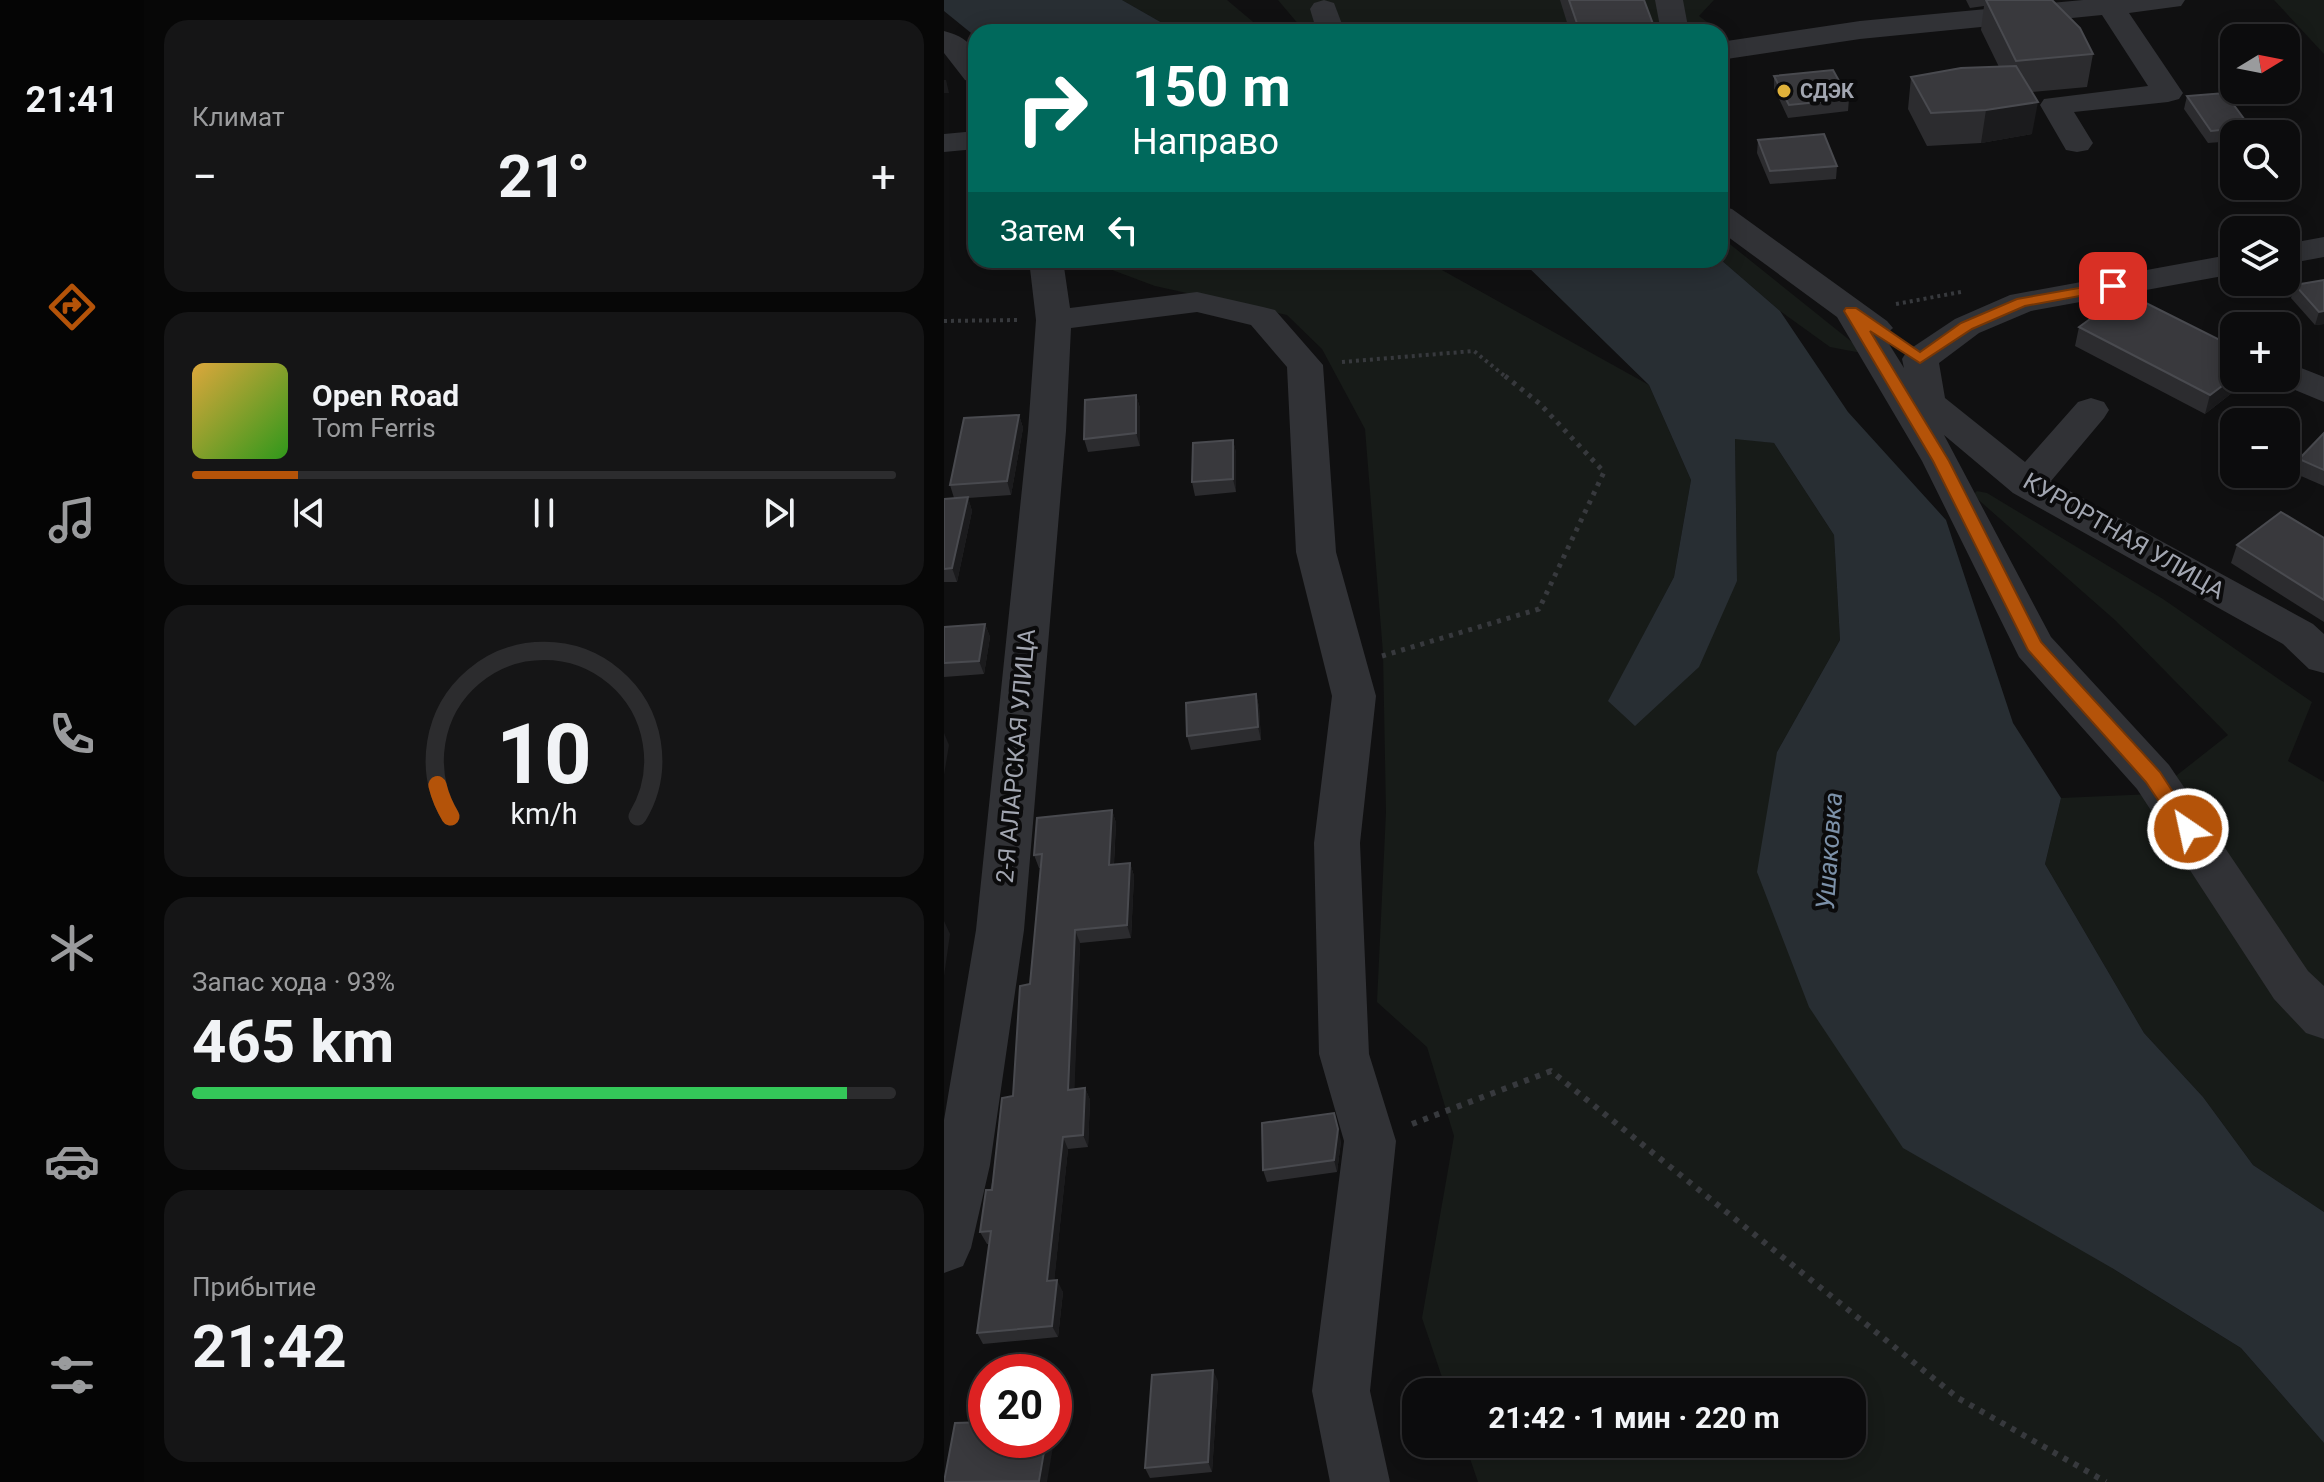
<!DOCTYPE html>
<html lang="ru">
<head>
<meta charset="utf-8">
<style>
  body { margin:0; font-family:Roboto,sans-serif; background:#151516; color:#f1f3f6; height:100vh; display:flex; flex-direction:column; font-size:30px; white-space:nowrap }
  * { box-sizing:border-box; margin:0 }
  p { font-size:26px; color:#9a9b9d }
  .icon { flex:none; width:44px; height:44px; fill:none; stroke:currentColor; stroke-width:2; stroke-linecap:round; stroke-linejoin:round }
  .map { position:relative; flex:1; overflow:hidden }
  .drawer { display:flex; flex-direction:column; gap:20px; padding:20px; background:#070707; width:800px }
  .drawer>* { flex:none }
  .guide { position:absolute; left:24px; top:24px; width:760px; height:244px; border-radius:24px; box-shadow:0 4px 20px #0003,0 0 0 2px #2c2c2e; background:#00695c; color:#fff; overflow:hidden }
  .needle { width:52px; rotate:80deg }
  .fabs { position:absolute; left:1276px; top:24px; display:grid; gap:16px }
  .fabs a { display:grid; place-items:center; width:80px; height:80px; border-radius:16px; background:#0c0c0d; box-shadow:0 4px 20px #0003,0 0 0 2px #2c2c2e; font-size:40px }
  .speed { position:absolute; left:24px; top:1354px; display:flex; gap:16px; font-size:40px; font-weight:700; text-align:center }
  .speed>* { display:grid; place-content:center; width:104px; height:104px; border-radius:50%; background:#0c0c0d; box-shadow:0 4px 20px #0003,0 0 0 2px #2c2c2e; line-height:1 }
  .speed .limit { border:12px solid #d22; background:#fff; color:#111 }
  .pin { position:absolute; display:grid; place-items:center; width:68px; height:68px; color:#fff; margin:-34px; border-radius:16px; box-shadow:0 4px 12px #0006 }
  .me { position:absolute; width:88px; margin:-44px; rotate:326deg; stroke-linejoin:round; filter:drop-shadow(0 0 6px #0008) }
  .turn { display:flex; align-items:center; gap:28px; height:168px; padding:0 32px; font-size:36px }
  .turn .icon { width:104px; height:104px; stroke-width:2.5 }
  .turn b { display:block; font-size:56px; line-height:68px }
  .then { display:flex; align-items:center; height:76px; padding:0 32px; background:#0003; gap:16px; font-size:30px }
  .big { font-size:60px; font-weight:700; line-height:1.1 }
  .drawer .tile { flex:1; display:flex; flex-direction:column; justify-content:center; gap:12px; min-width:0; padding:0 28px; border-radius:24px; background:#151516 }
  .drawer .dial { align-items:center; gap:0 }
  .dial svg { height:208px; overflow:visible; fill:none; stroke:#2c2c2e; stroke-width:7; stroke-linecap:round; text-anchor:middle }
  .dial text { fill:#f1f3f6; stroke:none }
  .song { display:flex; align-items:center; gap:24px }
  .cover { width:96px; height:96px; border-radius:12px; background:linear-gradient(135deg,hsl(40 70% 55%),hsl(110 70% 35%)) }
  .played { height:8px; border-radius:4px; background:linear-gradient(90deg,#b45309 15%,#2c2c2e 15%) }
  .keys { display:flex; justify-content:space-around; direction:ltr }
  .heat { display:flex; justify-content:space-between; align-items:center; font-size:44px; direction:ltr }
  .charge { height:12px; border-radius:6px; background:linear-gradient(90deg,#34c759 93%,#2c2c2e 0) }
  .trip { position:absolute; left:458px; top:1378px; width:464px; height:80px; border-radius:24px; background:#0c0c0d; box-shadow:0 4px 20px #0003,0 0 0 2px #2c2c2e; font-weight:700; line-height:80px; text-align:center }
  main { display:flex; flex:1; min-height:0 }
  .tab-bar { display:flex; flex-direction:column; width:144px; justify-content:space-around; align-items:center; background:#050505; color:#9a9b9d }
  .tab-bar .icon { width:56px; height:56px }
  .tab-bar .active { color:#b45309 }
  .tab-bar b { font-size:36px; color:#f1f3f6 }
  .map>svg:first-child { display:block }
</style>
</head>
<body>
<main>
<nav class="tab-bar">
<b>21:41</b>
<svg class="icon active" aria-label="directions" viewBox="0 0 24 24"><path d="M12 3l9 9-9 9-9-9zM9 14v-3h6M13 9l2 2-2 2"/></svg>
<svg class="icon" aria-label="music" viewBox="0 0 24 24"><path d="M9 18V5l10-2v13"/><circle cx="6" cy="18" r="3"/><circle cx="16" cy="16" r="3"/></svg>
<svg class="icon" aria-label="phone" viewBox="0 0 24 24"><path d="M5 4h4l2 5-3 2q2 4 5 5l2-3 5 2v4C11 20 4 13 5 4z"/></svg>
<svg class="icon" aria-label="climate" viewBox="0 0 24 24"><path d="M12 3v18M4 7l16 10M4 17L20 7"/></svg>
<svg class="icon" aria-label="car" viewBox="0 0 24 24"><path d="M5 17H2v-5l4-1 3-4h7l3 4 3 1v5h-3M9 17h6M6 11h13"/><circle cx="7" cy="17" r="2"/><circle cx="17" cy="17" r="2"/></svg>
<svg class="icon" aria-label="filters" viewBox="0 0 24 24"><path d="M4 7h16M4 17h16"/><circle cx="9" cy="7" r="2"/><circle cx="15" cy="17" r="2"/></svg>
</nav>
<section class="drawer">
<div class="tile"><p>Климат</p>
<div class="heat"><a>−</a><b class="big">21°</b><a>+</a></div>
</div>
<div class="tile">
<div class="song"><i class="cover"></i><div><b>Open Road</b><p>Tom Ferris</p></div></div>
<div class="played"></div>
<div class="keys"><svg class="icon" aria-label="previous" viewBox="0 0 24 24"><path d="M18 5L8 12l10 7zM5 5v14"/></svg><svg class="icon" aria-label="pause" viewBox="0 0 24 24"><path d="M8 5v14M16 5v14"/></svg><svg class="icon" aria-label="next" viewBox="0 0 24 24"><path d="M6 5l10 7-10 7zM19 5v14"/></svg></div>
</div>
<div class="tile dial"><svg viewBox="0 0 100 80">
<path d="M14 69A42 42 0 1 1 86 69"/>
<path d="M14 69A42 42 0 0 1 9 57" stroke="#b45309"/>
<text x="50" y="56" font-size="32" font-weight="700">10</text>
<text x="50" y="72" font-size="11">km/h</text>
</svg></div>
<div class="tile"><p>Запас хода · 93%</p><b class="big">465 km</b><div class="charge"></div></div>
<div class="tile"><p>Прибытие</p><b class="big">21:42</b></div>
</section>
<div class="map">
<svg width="1380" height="1482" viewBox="0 0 1380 1482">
  <rect width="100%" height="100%" fill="#101011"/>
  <!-- green -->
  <g fill="#171b18">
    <path d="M178,0h105l38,32h-79l-15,-4z"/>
    <path d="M334,0h436l-15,16 20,15 -414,1z"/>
    <path d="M1330,0h50v54z"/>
    <path d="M776,237h1l146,117 -37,-7 -50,-36 -60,-52z"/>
    <path d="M160,260h320l225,125 42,95 -17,97 -65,123 128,-119 -2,-143 39,5 60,92 6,105 -63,112 335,516 129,80 83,95v39h-846l-13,-38h387v-52h-405l-25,-74 32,-182 -27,-89 -50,-45 9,-190 -3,-159 -18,-224 -43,-80 -35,-34 -132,-29 -48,-18z"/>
    <path d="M1033,491l10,2 176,106 149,103 -24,59 36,21v430l-71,-47 -50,-68 -59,-64 -99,-169 16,-66 92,-4 75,-59 -112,-114 -143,-126z"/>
  </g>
  <!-- water -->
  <g fill="#282e33">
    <path d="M0,0h178l49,28 15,4h-210v5l-32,-26z"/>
    <path d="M776,259l60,52 68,101 98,108 67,203 48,75 -16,66 99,169 59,64 50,68 71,47v231l-83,-95 -129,-80 -209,-120 -94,-141 -52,-135 20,-120 63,-112 -6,-105 -60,-92 -39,-4 2,142 -38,86 -64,59 -27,-25 66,-124 17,-97 -42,-95 -128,-125z"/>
  </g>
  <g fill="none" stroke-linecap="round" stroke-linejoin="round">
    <!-- path-far2 -->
    <g stroke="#37393d" stroke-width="4" stroke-dasharray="3 4" stroke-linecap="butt">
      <path d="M952,304l65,-12"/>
      <path d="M0,321l73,-1"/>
      <path d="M398,362l132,-11 33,27"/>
    </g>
    <!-- path-far1 -->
    <path stroke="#37393d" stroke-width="5" stroke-dasharray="4 6" stroke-linecap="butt" d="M438,656l157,-47 65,-137 -64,-68 -35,-28"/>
    <!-- path -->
    <path stroke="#37393d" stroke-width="6" stroke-dasharray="5 7" stroke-linecap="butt" d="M468,1124l139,-53 407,327 148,84"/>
    <!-- minor -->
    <g fill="#313236" fill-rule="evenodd">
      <path d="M380,0l10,3 11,29h-28l-7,-23 4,-6z"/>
      <path d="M711,0h28l6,32h-28z"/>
      <path d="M1139,0h102l-4,6 -52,7 54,80 -4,6 -11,3 -94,10 19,31 -5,7 -11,2 -11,-2 -26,-45 4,-6 104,-13 -46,-71 -242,24 -140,21v-18l140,-21z"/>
      <path d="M0,31c33,9 32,22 32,52l-11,-3 -21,-27z"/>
      <path d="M32,131v18l-32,3v-18z"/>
      <path d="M776,206l12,3 155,112 6,7 -9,8 20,32 -2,-9 5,-8 48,-32 55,-24 224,-41v20l-203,37 -52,22 -40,30 6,35 80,64 53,-60 13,-4 13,4 5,8 -5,8 -53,63 262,143 11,10v39l-15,-4 -26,-25 -270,-151 -69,-58 107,202 118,128 139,206 16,15v53l-18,-6 -32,-34 -137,-210 -118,-132 -97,-196 -85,-144 -117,-86z"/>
      <path d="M1380,237v20l-38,7v-20z"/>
      <path d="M85,260h34l7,48 127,-16 66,15 12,3 48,55 13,187 40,144 -16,147 9,211 27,87 -26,250 20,91h-60l-18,-91 32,-250 -25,-87 -5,-211 18,-147 -36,-144 -9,-185 -36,-42 -54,-13 -126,16 -5,103 -42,499 -34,235 -19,83 -8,18 -19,7v-153l32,-190 52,-499 8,-111z"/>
      <path d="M1342,362l38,15v25l-51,-21 -2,-3h15z"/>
    </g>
  </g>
  <!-- wall -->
  <g fill="#2c2c2f">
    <path d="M616,0h84l12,32h-86z"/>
    <path d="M1022,0h86l41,54 -6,33 -56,5 1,42 -51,9 -54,3 -19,-37 3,-32 88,-10 -18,-37 3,-24 -14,2z"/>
    <path d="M830,76l75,23 -1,12 -60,7 -14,-30z"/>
    <path d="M1243,96l63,31 -1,7h-15v7l-26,2 -24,-34z"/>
    <path d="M814,140l79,26 -1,13 -66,5 -13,-31z"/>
    <path d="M1380,280v44l-9,1 -24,-27 4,-13z"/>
    <path d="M1135,327l155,51h17l-46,36 -130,-68z"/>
    <path d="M192,395l4,13v38l-52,6 -4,-13z"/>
    <path d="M75,415l4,13 -12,67 -43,3 4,13 -15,71h-13v-83l10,-1 -4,-13z"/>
    <path d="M1380,433v53l-30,-13 5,-14z"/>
    <path d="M289,440l3,13v39l-41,4 -3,-14z"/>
    <path d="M1380,538v84l-93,-59 6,-18z"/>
    <path d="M41,624l5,13 -6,37 -40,3v-50z"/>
    <path d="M312,694l3,13 2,33 -70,10 -4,-14z"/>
    <path d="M168,810l4,13 -2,41 16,-1 4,13 -3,62 -51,5 -6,146 11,-1 5,12 -2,47 -20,2 -14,132 9,11 -5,45 -75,7 -6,-11 12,-89h-2l-7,-12 33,-136 17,-112 11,-116h-2l-5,-13z"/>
    <path d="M397,1141l-4,31 -70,10 -4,-12z"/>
    <path d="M274,1381l-6,91 -62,6 -5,-10z"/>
  </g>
  <!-- shaded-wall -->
  <g fill="#1b1b1d">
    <path d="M0,80h2l3,13h-5z"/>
    <path d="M1094,102l-6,32 -51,9 5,-33z"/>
    <path d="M1380,311v13l-9,1 4,-13z"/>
    <path d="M1290,377v1h17l-46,36 5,-19z"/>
    <path d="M192,395l4,13v38l-4,-13z"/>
    <path d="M75,415l4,13 -12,67 -4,-14z"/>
    <path d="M289,440l3,13v39l-3,-13z"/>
    <path d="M24,497l4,14 -15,71 -5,-14z"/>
    <path d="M41,624l5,13 -6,37 -5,-13z"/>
    <path d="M312,694l3,13 2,33 -3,-13z"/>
    <path d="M0,733l5,12 -5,30z"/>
    <path d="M168,810l4,13 -3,55 -4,-13z"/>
    <path d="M186,863l4,13 -3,62 -4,-13z"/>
    <path d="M0,921l6,13 -6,42z"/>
    <path d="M131,930l5,13 -6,159 -6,-12z"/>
    <path d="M141,1088l5,12 -2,47 -5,-12z"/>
    <path d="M394,1129l3,12 -4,31 -3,-12z"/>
    <path d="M119,1137l5,12 -15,144 -6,-12z"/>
    <path d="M113,1280l6,12 -5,45 -6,-11z"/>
    <path d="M269,1370l5,11 -6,91 -4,-10z"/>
    <path d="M110,1426l2,3 -9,53h-7l6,-42h8z"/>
  </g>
  <!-- building -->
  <g fill="#39393d" stroke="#494a4f" stroke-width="2">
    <path d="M625,0h75l12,32h-76z"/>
    <path d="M1042,0h66l28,28 13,26 -77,7z"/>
    <path d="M1072,66l22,36 -52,8 -55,3 -20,-36 50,-9z"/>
    <path d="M889,70l16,29 -60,6 -15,-29z"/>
    <path d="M1281,93l25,34 -39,4 -24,-35z"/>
    <path d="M880,134l13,32 -67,5 -12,-31z"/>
    <path d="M1380,280v31l-5,1 -24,-27z"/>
    <path d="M1182,293l108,54v30l-24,18 -131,-68z"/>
    <path d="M192,395v38l-52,6 1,-39z"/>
    <path d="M75,415l-12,66 -57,4 14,-67z"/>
    <path d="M1380,433v37l-25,-11z"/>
    <path d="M289,440v39l-41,3 1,-39z"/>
    <path d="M24,497l-16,71 -8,1v-70z"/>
    <path d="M1337,512l43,26v62l-87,-55z"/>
    <path d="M41,624l-6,37 -35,2v-36z"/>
    <path d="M312,694l2,33 -71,9 -1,-33z"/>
    <path d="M168,810l-3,55 21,-2 -3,62 -52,5 -7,160 17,-2 -2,47 -20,2 -16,144 10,-1 -5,46 -75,7 14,-102 -11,1 6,-42h6l10,-92 11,-2 7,-110 10,-2 12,-130 -8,1 3,-37z"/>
    <path d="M390,1113l4,16 -4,31 -71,10 -1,-47z"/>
    <path d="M269,1370l-5,92 -63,6 7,-93z"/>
    <path d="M42,1422v18h60l-7,41 -95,1 11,-59z"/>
  </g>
  <!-- route -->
  <path fill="#b45309" stroke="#753606" stroke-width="2" d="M1169,282l5,1v6l-93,17 -53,23 -52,34 -50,-32 79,130 92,181 119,130 37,57 -3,5h-13l-35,-52 -118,-132 -95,-189 -89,-150 2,-3h10l64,44 41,-29 56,-24z"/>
  <!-- markers -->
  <circle fill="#dfb13a" stroke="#0b0b0c" stroke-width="3" cx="840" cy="91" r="8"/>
  <g text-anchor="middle" stroke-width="8" stroke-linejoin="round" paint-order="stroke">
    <!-- far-poi labels -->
    <g font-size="20" font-weight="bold" fill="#a2a6b1" stroke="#0b0b0c" text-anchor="start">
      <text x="856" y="98">СДЭК</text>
    </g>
    <!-- street labels -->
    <g font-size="24" fill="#a2a6b1" stroke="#0b0b0c">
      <text transform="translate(1180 536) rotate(30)" y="8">КУРОРТНАЯ УЛИЦА</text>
      <text transform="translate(72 756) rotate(-85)" y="8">2-Я АЛАРСКАЯ УЛИЦА</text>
    </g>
    <!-- water labels -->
    <g font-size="26" font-style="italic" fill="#7c91a9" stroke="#0b0b0c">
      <text transform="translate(885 851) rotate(-86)" y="9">Ушаковка</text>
    </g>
  </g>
</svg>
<div class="fabs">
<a><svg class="needle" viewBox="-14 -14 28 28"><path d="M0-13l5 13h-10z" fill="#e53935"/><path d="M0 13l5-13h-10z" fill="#9a9b9d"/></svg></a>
<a><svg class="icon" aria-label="search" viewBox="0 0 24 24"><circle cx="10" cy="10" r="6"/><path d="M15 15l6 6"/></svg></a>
<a><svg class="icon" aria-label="layers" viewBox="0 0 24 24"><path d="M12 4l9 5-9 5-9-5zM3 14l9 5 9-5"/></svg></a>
<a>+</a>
<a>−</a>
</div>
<div class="speed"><div class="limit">20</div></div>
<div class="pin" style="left:1169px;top:286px;background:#d93025"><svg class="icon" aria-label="arrive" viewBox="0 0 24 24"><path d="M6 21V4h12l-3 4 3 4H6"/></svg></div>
<svg class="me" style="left:1244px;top:829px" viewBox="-20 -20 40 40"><circle r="17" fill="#b45309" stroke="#fff" stroke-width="3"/><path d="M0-11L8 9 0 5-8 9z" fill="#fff"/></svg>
<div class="trip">21:42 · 1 мин · 220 m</div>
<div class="guide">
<div class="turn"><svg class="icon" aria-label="right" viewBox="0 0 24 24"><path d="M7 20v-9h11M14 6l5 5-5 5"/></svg><div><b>150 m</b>Направо</div></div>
<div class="then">Затем<svg class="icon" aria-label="left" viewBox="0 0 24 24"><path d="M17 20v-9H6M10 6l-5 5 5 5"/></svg></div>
</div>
</div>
</main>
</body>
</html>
